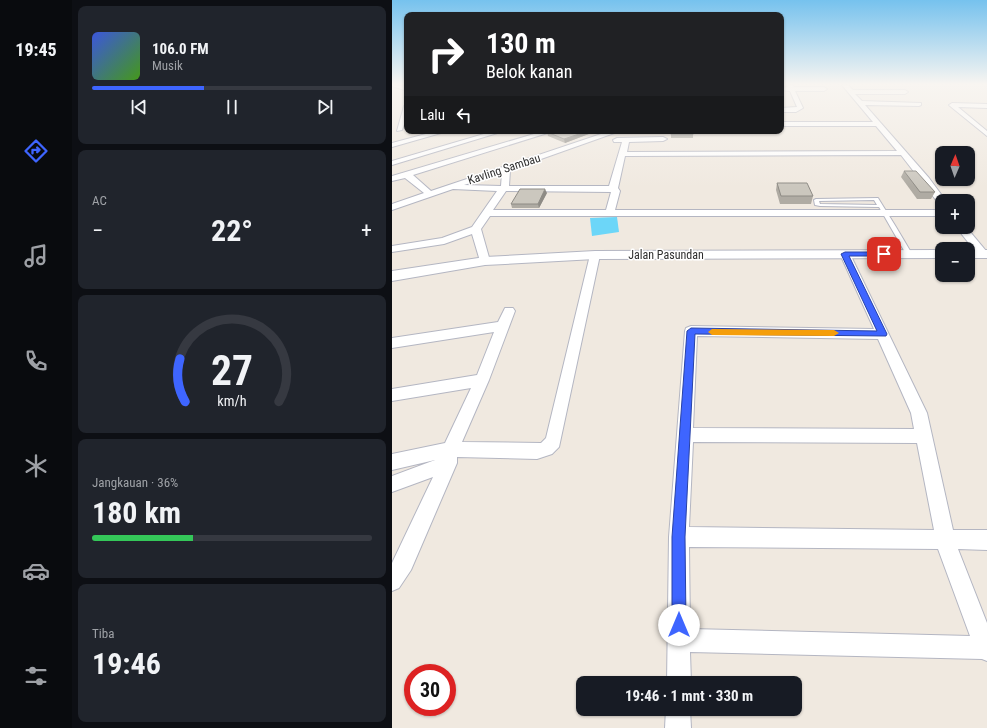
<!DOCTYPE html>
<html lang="id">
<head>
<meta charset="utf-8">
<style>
  body { margin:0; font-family:"Roboto Condensed",sans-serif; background:#20242c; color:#f1f3f6; height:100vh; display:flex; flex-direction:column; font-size:15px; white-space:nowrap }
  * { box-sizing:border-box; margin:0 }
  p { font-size:13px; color:#9ea1a6 }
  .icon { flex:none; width:22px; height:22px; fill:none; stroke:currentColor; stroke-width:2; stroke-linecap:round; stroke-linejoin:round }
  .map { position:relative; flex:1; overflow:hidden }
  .details { display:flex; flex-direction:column; gap:6px; padding:6px; background:#0d0f14; width:320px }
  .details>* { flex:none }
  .top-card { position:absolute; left:12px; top:12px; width:380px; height:122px; border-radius:8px; box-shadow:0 1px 3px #0004; background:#202124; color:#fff; overflow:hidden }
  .needle { width:26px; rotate:2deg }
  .controls { position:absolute; left:543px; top:146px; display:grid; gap:8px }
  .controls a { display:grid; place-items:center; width:40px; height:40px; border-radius:8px; background:#171b24; box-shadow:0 1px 3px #0004; font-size:20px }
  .speed { position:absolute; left:12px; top:664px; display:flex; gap:8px; font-size:20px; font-weight:700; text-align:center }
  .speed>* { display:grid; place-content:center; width:52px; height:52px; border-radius:50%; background:#171b24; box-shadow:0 1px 3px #0004; line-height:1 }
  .speed .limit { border:6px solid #d22; background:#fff; color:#111 }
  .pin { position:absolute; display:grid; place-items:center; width:34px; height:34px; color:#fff; margin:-17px; border-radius:8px; box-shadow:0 2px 6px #0006 }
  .me { position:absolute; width:44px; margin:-22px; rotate:0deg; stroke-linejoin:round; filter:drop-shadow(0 0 3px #0008) }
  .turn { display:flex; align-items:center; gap:14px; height:84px; padding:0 16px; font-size:18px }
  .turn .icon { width:52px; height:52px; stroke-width:2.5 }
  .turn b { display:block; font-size:28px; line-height:34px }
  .then { display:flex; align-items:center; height:38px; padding:0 16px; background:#0003; gap:8px; font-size:15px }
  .big { font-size:30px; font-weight:700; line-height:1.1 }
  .details .tile { flex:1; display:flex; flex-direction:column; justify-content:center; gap:6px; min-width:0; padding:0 14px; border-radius:8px; background:#20242c }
  .details .dial { align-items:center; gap:0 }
  .dial svg { height:104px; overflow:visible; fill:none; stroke:#363941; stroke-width:7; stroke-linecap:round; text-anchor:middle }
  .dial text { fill:#f1f3f6; stroke:none }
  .song { display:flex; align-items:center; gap:12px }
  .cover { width:48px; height:48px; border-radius:6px; background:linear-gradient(135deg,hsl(230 70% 55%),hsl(100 70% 35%)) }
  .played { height:4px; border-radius:2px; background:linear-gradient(90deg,#3e65ff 40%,#363941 40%) }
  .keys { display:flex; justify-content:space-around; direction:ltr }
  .heat { display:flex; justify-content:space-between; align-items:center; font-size:22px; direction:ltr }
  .charge { height:6px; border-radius:3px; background:linear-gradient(90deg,#34c759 36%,#363941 0) }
  .trip { position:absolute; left:184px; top:676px; width:226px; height:40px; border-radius:8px; background:#171b24; box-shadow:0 1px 3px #0004; font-weight:700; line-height:40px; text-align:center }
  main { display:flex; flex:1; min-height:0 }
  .dock { display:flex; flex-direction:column; width:72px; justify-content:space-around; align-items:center; background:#090b0e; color:#9ea1a6 }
  .dock .icon { width:28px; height:28px }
  .dock .on { color:#3e65ff }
  .dock b { font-size:18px; color:#f1f3f6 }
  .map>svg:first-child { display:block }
</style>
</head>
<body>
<main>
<nav class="dock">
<b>19:45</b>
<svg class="icon on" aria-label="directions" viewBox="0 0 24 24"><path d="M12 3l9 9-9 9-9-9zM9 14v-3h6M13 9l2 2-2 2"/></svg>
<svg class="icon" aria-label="music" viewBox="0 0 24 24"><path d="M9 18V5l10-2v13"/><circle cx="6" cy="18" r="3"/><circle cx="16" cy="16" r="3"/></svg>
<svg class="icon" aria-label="phone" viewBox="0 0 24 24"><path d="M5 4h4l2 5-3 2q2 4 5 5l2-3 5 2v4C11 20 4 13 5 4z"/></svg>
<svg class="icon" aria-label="climate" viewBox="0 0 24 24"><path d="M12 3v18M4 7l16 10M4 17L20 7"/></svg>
<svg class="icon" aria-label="car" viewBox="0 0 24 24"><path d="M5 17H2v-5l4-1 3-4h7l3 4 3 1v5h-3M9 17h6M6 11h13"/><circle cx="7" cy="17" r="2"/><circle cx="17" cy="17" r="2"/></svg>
<svg class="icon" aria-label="filters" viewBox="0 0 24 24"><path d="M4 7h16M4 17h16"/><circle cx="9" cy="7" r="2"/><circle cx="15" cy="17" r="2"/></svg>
</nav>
<section class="details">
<div class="tile">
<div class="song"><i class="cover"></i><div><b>106.0 FM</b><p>Musik</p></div></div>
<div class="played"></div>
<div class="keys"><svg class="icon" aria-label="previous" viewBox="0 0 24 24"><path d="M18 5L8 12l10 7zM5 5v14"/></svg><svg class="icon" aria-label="pause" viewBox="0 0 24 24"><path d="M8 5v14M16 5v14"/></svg><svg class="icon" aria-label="next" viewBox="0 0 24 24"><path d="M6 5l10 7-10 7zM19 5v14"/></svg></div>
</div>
<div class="tile"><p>AC</p>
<div class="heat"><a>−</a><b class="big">22°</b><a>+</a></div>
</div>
<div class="tile dial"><svg viewBox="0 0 100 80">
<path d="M14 69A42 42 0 1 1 86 69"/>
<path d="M14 69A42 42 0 0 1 10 36" stroke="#3e65ff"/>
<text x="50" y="56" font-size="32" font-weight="700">27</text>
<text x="50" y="72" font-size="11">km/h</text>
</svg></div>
<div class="tile"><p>Jangkauan · 36%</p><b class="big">180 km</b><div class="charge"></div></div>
<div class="tile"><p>Tiba</p><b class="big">19:46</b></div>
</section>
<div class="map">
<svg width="595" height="728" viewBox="0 0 595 728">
  <rect width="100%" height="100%" fill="#f0e9e0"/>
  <!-- water -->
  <path fill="#6cd6f8" d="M225,217l2,15 -27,4 -2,-18z"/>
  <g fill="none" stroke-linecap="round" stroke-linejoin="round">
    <defs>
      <path id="lane" d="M486,198l18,29 16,27 -1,1 -2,1 -3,-2 -27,-47 -59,-1 -5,-1 -1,-5 2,-1zM482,200l3,5 -57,-1 -1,-3z"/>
      <g id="street">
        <path d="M0,85l15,2v4l-15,-5z"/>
        <path d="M395,85h6l1,2h30l3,2 -3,2h-29l8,17 -7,4h-15v-4l16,-1 -7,-16 -9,-1v-2l7,-1z"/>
        <path d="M450,85h6l5,5h52l3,2 -3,2h-50l7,7 59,2v2l-2,1 -54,-1 64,73 17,23h-4v4l-3,-1 -38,-49 -276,1 -7,32 2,3 -5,19h327v6h-452l-9,13 9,32 -1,2 -4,1 -5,-3 -8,-27 -28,10 -52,8v-6l50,-8 30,-11 25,-36 -44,-2 -61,21v-6l32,-11 -19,-15 -13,3v-5l152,-45h10l-141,44 18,16 179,-60h10l-110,39 -1,16h100l13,-44h-8l-1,-2 4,-2 46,-1 4,2 -4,2 -34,1 -2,10 270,-1 -21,-25h-95v-4h92zM110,173l-1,13 -37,-1zM114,191l105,1 -5,18h-113z"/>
        <path d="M560,103l35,1v4l-29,-1 29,24v5l-37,-30 -1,-1z"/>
        <path d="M15,104v12l-5,14 -5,1 7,-25z"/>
        <path d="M45,131h11l-56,16v-4z"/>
        <path d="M102,131h10l-112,34v-4z"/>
        <path d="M564,227h10l21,25v4h-8z"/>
        <path d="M453,251l5,3 77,159 26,117h34v20l-29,-1 29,74v38l-5,-2 -292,-7 1,31h-24l2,-146 16,-206 1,-3 5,-2 183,3 -34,-75zM305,336l181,3 33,74 3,16 -221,-1zM301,442l224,1 17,87 -245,-3zM297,547l249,2 32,87 -280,-7z"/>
        <path d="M203,252l5,3 -41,192 -7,7 -15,5 -80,-2v6l-46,107 -12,18 -7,3v-28l41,-86 -41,15v-16l43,-16 -43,10v-16l53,-11 26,-55 -79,13v-12l85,-14 17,-43 -102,16v-10l106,-16 7,-14h8l2,3 -26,69 -27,62 79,1 5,-5 44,-183z"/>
        <path d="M274,709h24l1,19h-26z"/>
      </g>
      <g id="secondary">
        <path d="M550,250v8l-347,1 -110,6 -93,16v-10l93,-14 110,-6z"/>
        <rect x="576" y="250" width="19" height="8"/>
      </g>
    </defs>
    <!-- lane casing -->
    <use href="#lane" stroke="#b4b6c2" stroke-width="2"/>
    <!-- street casing -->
    <use href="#street" stroke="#b4b6c2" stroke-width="2"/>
    <!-- secondary casing -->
    <use href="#secondary" stroke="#b4b6c2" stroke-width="2"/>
    <!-- lane -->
    <use href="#lane" fill="#fff" fill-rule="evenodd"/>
    <!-- street -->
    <use href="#street" fill="#fff" fill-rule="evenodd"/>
    <!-- secondary -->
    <use href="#secondary" fill="#fff" fill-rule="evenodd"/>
  </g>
  <!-- wall -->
  <g fill="#afaba3">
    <path d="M160,131h42v1l-29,11 -17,-7 -1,-4z"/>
    <path d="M301,131v7h-22v-4z"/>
    <path d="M512,171l31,21 -4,7h-14l-16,-22z"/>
    <path d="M385,183l36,13 -2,8h-31l-4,-14z"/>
    <path d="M155,193l-8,15h-27l-1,-4z"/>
  </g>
  <!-- shaded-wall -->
  <g fill="#8e8b85">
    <path d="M196,131h6v1l-29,11 -1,-4z"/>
    <path d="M153,189l2,4 -8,15 -1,-4z"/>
  </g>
  <!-- building -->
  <g fill="#cbc7be" stroke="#8e8b85">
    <path d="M160,131h36l-24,8 -17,-7z"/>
    <rect x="279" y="131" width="22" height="3"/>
    <path d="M512,171h12l19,21h-15z"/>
    <path d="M385,183h30l6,13h-32z"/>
    <path d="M128,189h25l-7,15h-27z"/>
  </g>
  <!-- sky -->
  <linearGradient id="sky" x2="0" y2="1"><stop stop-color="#76c2ee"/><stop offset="0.45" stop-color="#f8f5f1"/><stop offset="1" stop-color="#f8f5f1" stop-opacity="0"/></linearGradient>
  <rect width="595" height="187" fill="url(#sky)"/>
  <!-- route -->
  <path fill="#3e65ff" stroke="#2842a6" d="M492,252l2,1v3h-37l38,78 -1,2 -191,-2 -10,203 1,88 -2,5 -5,3 -5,-3 -2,-5v-88l15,-206 4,-3 186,3 -36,-77 4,-2z"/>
  <!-- slow -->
  <path fill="#f59e0b" d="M320,329l122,1 5,3 -5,3 -122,-1 -4,-3z"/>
  <g text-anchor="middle" stroke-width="3" stroke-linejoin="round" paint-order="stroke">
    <!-- far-street labels -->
    <g font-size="12" fill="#2e2e2e" stroke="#fff">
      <text transform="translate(112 169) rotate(-18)" y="4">Kavling Sambau</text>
      <text x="274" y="259">Jalan Pasundan</text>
    </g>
  </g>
</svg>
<div class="controls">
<a><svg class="needle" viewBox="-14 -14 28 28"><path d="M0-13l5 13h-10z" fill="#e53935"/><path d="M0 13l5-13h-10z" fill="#9ea1a6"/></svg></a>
<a>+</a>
<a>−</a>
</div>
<div class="speed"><div class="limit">30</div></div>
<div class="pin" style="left:492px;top:254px;background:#d93025"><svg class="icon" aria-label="arrive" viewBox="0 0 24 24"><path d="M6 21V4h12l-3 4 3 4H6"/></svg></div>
<svg class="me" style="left:287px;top:625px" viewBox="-20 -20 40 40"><circle r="19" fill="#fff"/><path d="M0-13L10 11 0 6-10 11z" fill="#3e65ff"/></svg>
<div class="trip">19:46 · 1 mnt · 330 m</div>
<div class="top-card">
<div class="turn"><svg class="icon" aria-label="right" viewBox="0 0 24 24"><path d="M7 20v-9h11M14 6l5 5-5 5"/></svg><div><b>130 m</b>Belok kanan</div></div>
<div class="then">Lalu<svg class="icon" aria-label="left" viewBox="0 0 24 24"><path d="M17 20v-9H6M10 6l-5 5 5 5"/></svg></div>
</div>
</div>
</main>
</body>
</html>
